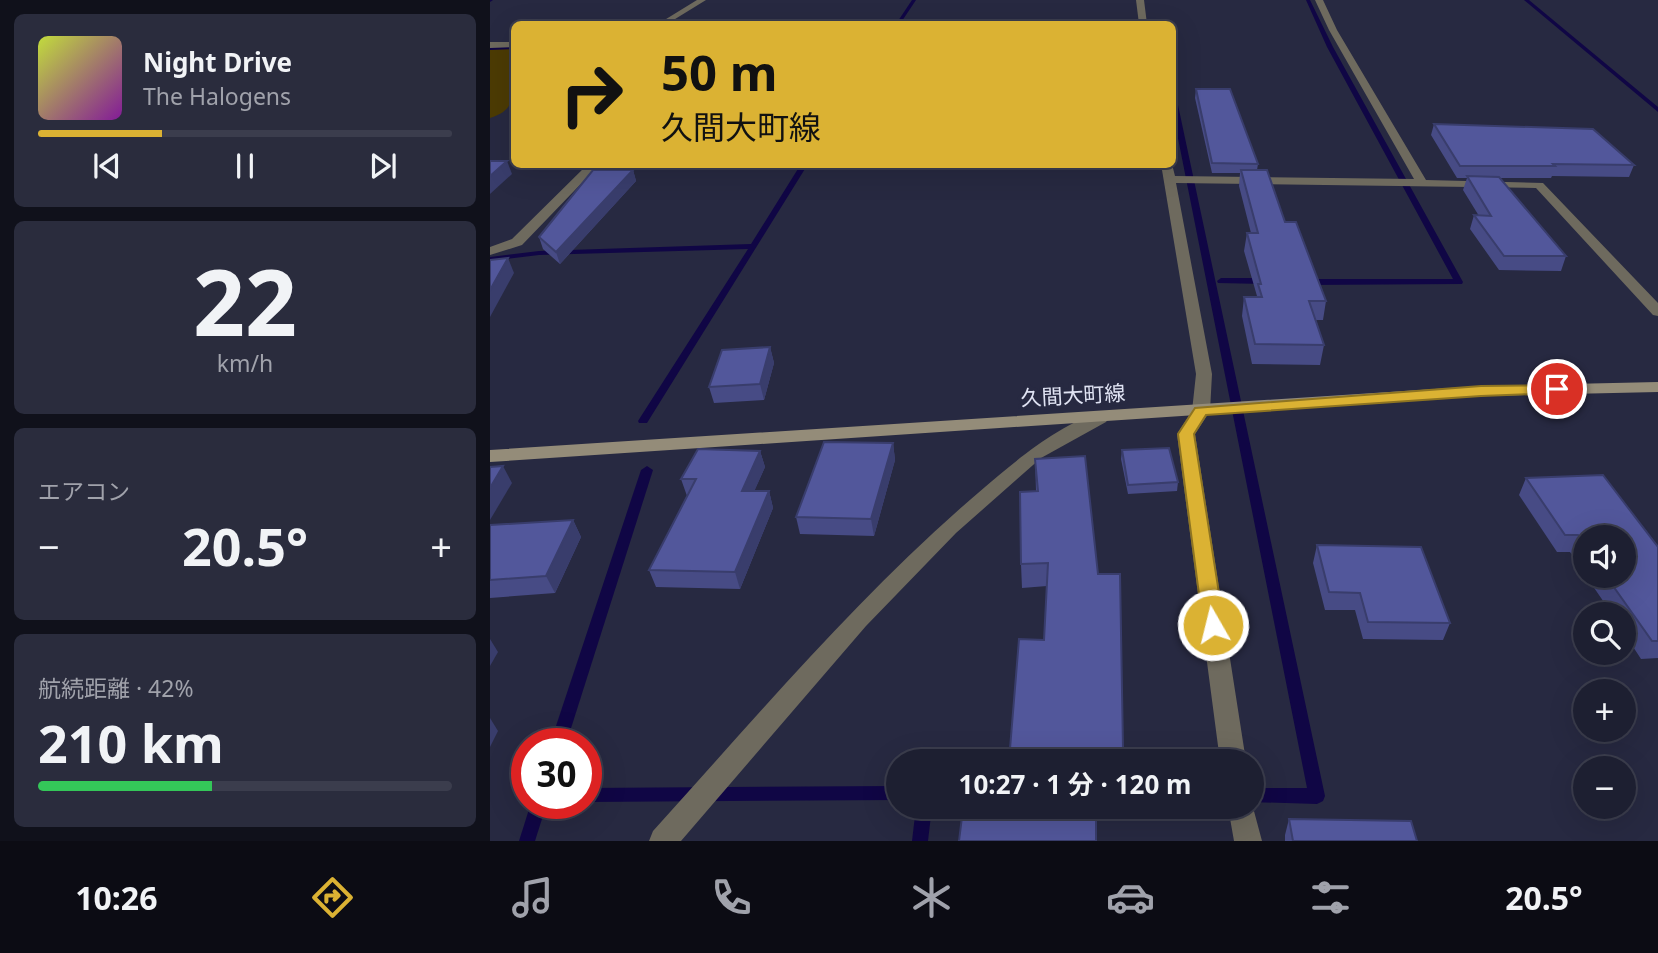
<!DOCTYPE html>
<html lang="ja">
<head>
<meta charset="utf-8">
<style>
  body { margin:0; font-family:"Noto Sans","Noto Sans JP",sans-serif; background:#2a2c3d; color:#f1f3f6; height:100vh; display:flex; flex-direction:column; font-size:26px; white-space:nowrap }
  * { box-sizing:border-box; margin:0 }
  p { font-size:23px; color:#a0a2ab }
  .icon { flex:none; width:38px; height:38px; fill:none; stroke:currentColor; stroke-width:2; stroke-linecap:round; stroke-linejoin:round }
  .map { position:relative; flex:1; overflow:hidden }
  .details { display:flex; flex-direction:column; gap:14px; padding:14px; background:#10111b; width:490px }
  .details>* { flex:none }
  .guide { position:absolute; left:21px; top:21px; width:665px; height:147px; border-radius:10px; box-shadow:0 7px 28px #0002,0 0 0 2px #3b3d4d; background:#dbb233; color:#111; overflow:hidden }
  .buttons { position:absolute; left:1083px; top:525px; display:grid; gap:14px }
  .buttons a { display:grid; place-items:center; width:63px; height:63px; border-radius:50%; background:#1d1f31; box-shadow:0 7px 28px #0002,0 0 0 2px #3b3d4d; font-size:35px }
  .speed { position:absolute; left:21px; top:728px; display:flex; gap:14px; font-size:35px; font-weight:700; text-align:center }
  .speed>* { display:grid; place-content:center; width:91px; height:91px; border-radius:50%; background:#1d1f31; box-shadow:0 7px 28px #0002,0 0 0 2px #3b3d4d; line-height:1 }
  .speed .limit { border:10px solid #d22; background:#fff; color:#111 }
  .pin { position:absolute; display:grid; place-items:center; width:60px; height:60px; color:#fff; margin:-30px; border:4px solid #fff; border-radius:50%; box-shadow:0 2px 7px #0007 }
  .me { position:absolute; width:77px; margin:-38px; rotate:352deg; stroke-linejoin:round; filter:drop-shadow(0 0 5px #0008) }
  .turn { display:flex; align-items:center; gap:24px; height:147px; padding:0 35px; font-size:32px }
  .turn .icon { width:91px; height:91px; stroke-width:2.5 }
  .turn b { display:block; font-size:49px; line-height:60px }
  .big { font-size:52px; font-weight:700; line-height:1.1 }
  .details .card { flex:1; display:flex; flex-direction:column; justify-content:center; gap:10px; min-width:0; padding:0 24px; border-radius:10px; background:#2a2c3d }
  .details .dial { align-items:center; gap:0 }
  .dial b { font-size:91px; line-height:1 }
  .song { display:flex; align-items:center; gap:21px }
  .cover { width:84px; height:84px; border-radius:10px; background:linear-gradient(135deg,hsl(70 70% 55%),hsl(290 70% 35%)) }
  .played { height:7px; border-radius:4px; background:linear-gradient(90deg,#dbb233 30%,#3b3d4d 30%) }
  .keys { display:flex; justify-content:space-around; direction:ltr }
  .heat { display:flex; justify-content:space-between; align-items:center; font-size:38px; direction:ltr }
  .charge { height:10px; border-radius:5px; background:linear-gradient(90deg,#34c759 42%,#3b3d4d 0) }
  .trip { position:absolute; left:396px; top:749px; width:378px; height:70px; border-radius:35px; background:#1d1f31; box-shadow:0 7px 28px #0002,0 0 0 2px #3b3d4d; font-weight:700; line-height:70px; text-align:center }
  .dock { display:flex; height:112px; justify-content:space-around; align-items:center; background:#0c0c14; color:#a0a2ab }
  .dock .icon { width:49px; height:49px }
  .dock .current { color:#dbb233 }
  .dock b { font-size:32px; color:#f1f3f6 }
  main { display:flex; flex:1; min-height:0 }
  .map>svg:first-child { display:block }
</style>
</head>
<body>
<main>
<section class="details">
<div class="card">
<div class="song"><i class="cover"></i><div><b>Night Drive</b><p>The Halogens</p></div></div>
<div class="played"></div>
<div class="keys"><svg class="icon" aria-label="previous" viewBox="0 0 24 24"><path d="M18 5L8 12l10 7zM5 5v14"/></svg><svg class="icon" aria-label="pause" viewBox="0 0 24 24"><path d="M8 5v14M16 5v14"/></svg><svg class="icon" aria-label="next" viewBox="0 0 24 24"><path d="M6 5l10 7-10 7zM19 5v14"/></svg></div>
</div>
<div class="card dial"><b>22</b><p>km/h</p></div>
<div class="card"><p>エアコン</p>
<div class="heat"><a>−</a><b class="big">20.5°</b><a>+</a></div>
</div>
<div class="card"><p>航続距離 · 42%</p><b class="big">210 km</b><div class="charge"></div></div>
</section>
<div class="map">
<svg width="1168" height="841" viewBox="0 0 1168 841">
  <rect width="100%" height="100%" fill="#272941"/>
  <!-- green -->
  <path fill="#4c3b04" d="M0,49h24v11l-5,8 5,2c0,23 2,41 -24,48z"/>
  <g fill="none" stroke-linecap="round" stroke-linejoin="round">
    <!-- stream -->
    <g fill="#100645" fill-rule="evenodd">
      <path d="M0,0h3l-3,2z"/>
      <path d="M422,0h4l-16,24h-4z"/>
      <path d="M816,0h4l23,47 130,235 -1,2 -157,1 -4,-3 4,-3h148l-126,-232z"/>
      <path d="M1034,0h5l129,107v5z"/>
      <path d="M0,46h24v3l-24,1z"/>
      <path d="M682,89l3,2 150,705 -2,5 -6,3 -66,-2v-14h56l-135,-680z"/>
      <path d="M311,164h7l-161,259h-8l-1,-2 110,-172 -209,6 -49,6v-4l49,-6 212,-7z"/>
      <path d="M731,278h43l4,3 -4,3 -46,-1 -1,-2z"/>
      <path d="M157,466l6,4 -87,274h-16l91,-274z"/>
      <path d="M408,786v14l-312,2v-14z"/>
      <path d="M41,803h16l-12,38h-16z"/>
      <path d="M426,807h16l-4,34h-16z"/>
    </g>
    <!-- minor -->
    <g fill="#6e6a5e" fill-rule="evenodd">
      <path d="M207,0h9l-39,24h-9z"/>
      <path d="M646,0h8l3,24h-8z"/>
      <path d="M825,0h8l14,30 89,150 117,3 115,120v13l-5,-1 -117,-127 -360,-5 36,191 -2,37 -15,23 51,327h-26l-43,-327 15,-23 4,-37 -35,-210h11l3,12 239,3 -85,-149z"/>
      <path d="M0,42h24v5l-24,1z"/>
      <path d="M98,164h12l-78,81 -32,10v-8l22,-8z"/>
      <path d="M610,413l9,5 -3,4 -65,36 -85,75 -90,93 -185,215h-32l4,-10c107,-118 210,-241 332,-344 29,-25 77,-65 115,-74z"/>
      <path d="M761,800l11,41h-28l-6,-34h23z"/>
    </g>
    <!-- secondary -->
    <path fill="#948c79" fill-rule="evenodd" d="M1168,382v10l-177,4 -991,66v-12l991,-64z"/>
  </g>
  <!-- wall -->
  <g fill="#474b85">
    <path d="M706,89l62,75 -1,6 69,131 -3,19h-7l8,25 -4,20 -68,-1 -10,-48 2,-19h12l1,-1 -13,-45 3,-18h4l-12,-47 1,-13h-28l-17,-75z"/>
    <path d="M944,124l200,41 -5,12 -77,-1 -1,2h-51l66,78 -5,15 -62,-1 -29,-41 4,-14 5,1 -16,-26 4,-12h-10l-26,-43z"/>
    <path d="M143,170l3,11 -76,83 -17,-15 -4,-12z"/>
    <path d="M280,347l4,16 -10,37 -50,3 -5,-16z"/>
    <path d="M403,443l2,17 -21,76 -74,-2 -4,-17z"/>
    <path d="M632,450l56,32 -1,9 -49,3 -7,-35z"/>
    <path d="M270,451l5,16 -11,24h15l4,17 -33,81 -84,-2 -7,-17 38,-74 -6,-17z"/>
    <path d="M545,459l63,115 25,174 -1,13h-113l35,-121 3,-54 -25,2 -1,-24 15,-73z"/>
    <path d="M1036,478l132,69v111l-17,1 -17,-26v-19h-12l-26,-38h38l-38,-39v38l-16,-23h-13l-38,-57z"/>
    <path d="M83,520l8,17 -26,56 -65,5v-73z"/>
    <path d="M827,545l133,78 -7,17 -80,-1 -8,-29h-30l-12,-47z"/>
    <path d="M799,819l128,22h-132v-6z"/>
  </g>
  <!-- shaded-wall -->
  <g fill="#393d6c">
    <path d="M17,161l5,13 -22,20v-18z"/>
    <path d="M143,170l3,11 -76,83 -4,-12z"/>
    <path d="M18,258l6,15 -24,44v-27z"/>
    <path d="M280,347l4,16 -10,37 -4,-16z"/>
    <path d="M403,443l2,17 -21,76 -3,-17z"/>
    <path d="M270,451l5,16 -18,41 -5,-17z"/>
    <path d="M13,466l9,17 -22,37v-32z"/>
    <path d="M279,491l4,17 -33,81 -5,-17z"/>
    <path d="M83,520l8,17 -26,56 -9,-17z"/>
    <path d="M0,639l8,13 -8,14z"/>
    <path d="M0,718l8,13 -8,16z"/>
  </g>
  <!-- building -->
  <g fill="#52579b" stroke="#393d6c" stroke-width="2">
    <path d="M706,89h34l28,75 -46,-1z"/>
    <path d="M944,124l159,5 41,36 -81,-1 2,2h-95z"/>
    <path d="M0,161h17l-17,15z"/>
    <path d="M103,170h40l-77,82 -17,-15z"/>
    <path d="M751,170h26l18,52h11l30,79h-17l15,44 -69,-1 -11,-47h18l-4,-13h3l-14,-51h11z"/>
    <path d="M977,176l32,1 67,79h-62l-30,-41 17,1z"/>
    <path d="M18,258l-18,32v-30z"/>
    <path d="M280,347l-10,37 -51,3 13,-37z"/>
    <path d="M334,442l69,1 -22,76 -75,-2z"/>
    <path d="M679,448l9,34 -50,3 -6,-35z"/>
    <path d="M208,449l62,2 -18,40h27l-34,81 -86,-2 47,-91h-15z"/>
    <path d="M595,456l13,118h22l3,174h-27v13h-87l10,-122 25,1 4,-77 -27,1 -1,-72 18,-1 -3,-32z"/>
    <path d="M13,466l-13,22v-21z"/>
    <path d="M1113,475l55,72v94h-6l-46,-65h18v-39h-38v9l-8,-11h-13l-39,-57z"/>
    <path d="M83,520l-27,56 -56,4v-55z"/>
    <path d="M827,545l104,2 29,76 -82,-1 -8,-29 -31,-1z"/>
    <path d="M512,807h94v34h-137l3,-24 39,1z"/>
    <path d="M799,819l122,2 6,20h-124z"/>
  </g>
  <!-- route -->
  <path fill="#dbb233" stroke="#8e7421" stroke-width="2" d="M1067,385l5,1 2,3 -2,4 -81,3 -275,19 -12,19 30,191 -3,6 -8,2 -7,-2 -3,-6 -25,-191 17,-26 286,-22z"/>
  <g text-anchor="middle" stroke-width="7" stroke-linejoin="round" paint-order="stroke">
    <!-- street labels -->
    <g font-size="21" fill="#e0e3f3" stroke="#272941">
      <text transform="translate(583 396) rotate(-3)" y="7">久間大町線</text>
    </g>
  </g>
</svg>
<div class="buttons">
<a><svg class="icon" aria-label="sound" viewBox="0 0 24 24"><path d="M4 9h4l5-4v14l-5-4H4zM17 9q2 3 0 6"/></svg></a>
<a><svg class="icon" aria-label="search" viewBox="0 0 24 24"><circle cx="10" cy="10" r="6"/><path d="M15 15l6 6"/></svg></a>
<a>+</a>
<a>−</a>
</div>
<div class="speed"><div class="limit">30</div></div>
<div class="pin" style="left:1067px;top:389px;background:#d93025"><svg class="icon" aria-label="arrive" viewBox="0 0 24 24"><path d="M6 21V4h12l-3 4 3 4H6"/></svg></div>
<svg class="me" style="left:723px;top:625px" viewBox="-20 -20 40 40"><circle r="17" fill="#dbb233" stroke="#fff" stroke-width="3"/><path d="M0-11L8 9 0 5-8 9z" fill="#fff"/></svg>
<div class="trip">10:27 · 1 分 · 120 m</div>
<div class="guide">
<div class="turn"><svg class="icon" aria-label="right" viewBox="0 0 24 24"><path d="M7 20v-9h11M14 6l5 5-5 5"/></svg><div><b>50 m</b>久間大町線</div></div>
</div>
</div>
</main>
<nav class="dock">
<b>10:26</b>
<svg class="icon current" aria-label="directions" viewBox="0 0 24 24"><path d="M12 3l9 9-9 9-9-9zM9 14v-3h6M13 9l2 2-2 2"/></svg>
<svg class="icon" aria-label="music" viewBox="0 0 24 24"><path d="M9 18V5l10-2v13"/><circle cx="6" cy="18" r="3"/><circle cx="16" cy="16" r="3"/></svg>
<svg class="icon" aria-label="phone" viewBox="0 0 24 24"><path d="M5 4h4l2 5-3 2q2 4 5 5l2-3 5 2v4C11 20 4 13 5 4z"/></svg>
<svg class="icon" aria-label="climate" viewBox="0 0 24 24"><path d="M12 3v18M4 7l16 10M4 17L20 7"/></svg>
<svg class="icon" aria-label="car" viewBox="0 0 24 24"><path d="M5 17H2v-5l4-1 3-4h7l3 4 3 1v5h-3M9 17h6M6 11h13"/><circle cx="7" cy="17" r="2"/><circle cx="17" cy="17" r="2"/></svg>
<svg class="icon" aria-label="filters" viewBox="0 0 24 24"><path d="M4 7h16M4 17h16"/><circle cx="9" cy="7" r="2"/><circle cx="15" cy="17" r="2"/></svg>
<b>20.5°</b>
</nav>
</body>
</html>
